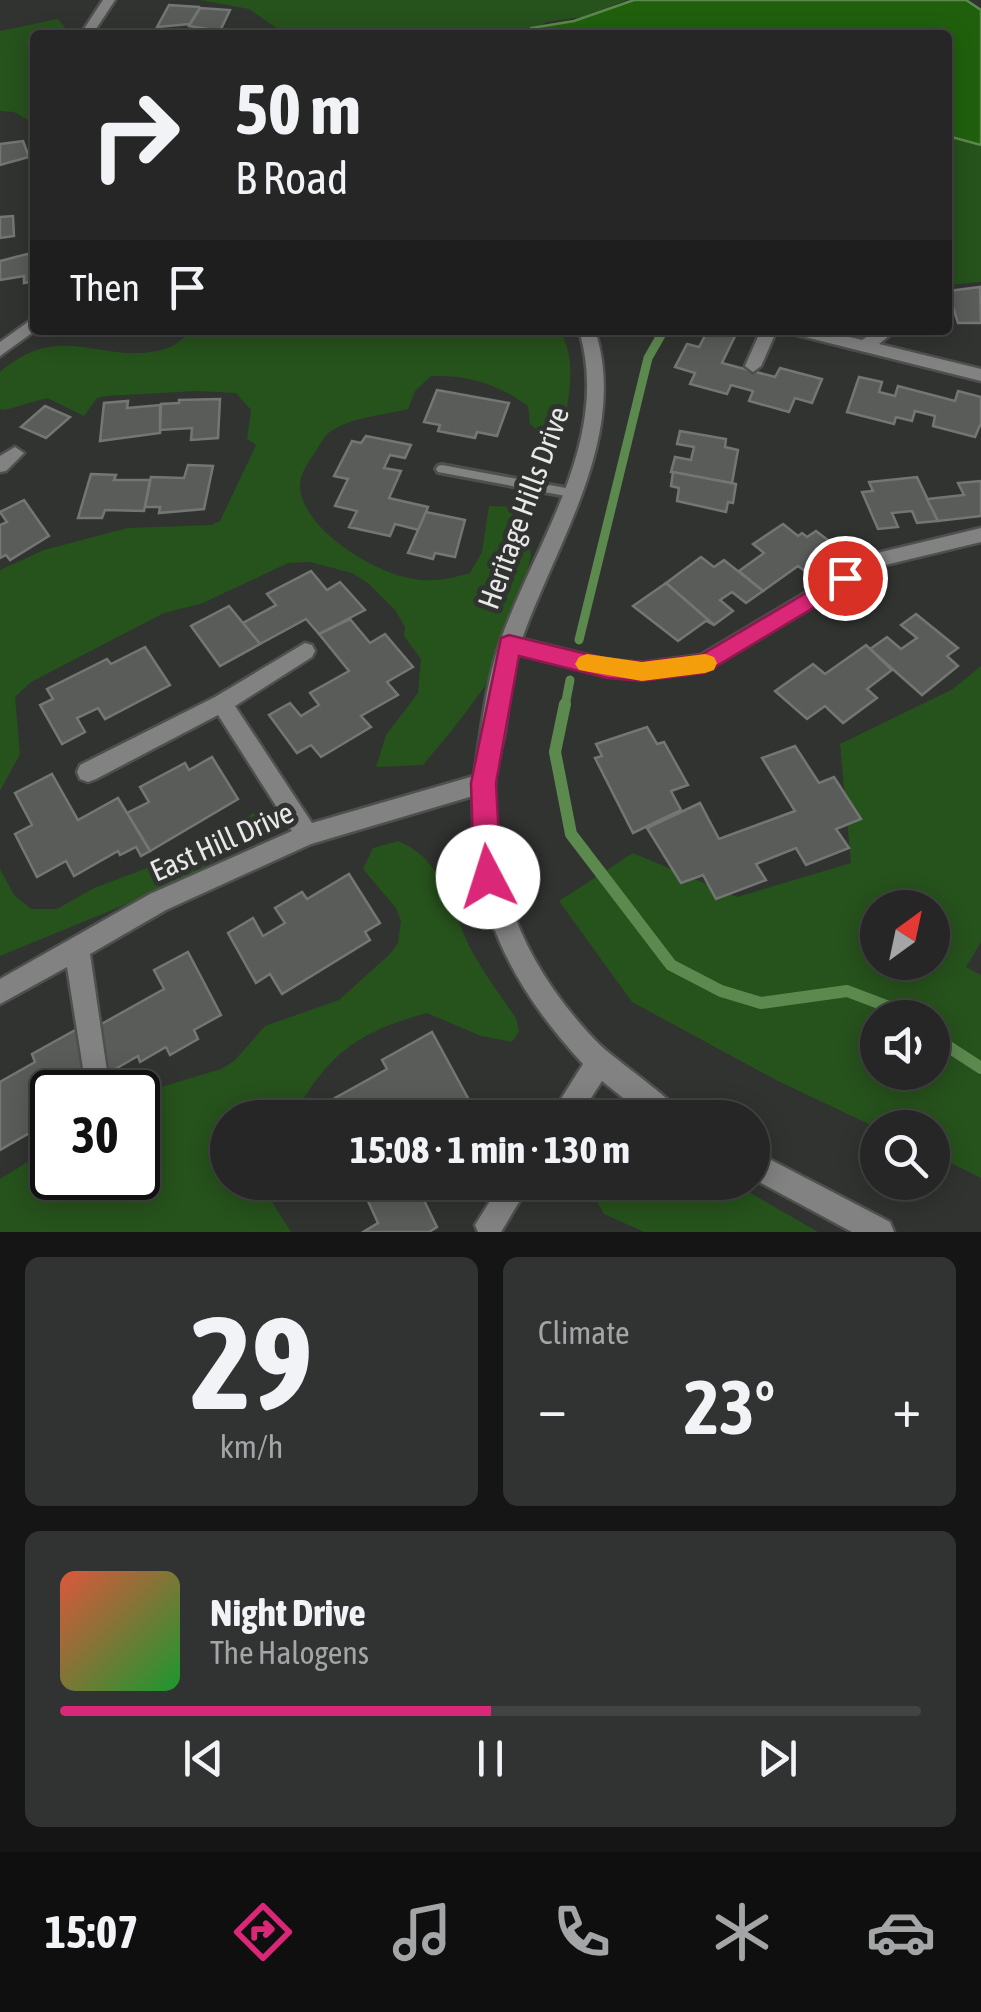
<!DOCTYPE html>
<html lang="en">
<head>
<meta charset="utf-8">
<style>
  body { margin:0; font-family:"Asap Condensed",sans-serif; background:#313232; color:#f1f3f6; height:100vh; display:flex; flex-direction:column; font-size:38px; white-space:nowrap }
  * { box-sizing:border-box; margin:0 }
  p { font-size:32px; color:#a3a5a7 }
  .icon { flex:none; width:55px; height:55px; fill:none; stroke:currentColor; stroke-width:2; stroke-linecap:round; stroke-linejoin:round }
  .map { position:relative; height:1232px; overflow:hidden }
  .drawer { display:flex; flex-direction:column; gap:25px; padding:25px; background:#141514; flex:1 }
  .drawer>* { flex:none }
  .banner { position:absolute; left:30px; top:30px; width:922px; height:305px; border-radius:10px; box-shadow:0 5px 25px #0003,0 0 0 2px #424342; background:#252625; color:#f1f3f6; overflow:hidden }
  .needle { width:65px; rotate:33deg }
  .controls { position:absolute; left:860px; top:890px; display:grid; gap:20px }
  .controls a { display:grid; place-items:center; width:90px; height:90px; border-radius:50%; background:#252625; box-shadow:0 5px 25px #0003,0 0 0 2px #424342; font-size:50px }
  .speed { position:absolute; left:30px; top:1070px; display:flex; gap:20px; font-size:50px; font-weight:700; text-align:center }
  .speed>* { display:grid; place-content:center; width:130px; height:130px; border-radius:50%; background:#252625; box-shadow:0 5px 25px #0003,0 0 0 2px #424342; line-height:1 }
  .speed .limit { border:5px solid #111; border-radius:15px; background:#fff; color:#111 }
  .pin { position:absolute; display:grid; place-items:center; width:85px; height:85px; color:#fff; margin:-42px; border:5px solid #fff; border-radius:50%; box-shadow:0 2px 10px #0007 }
  .me { position:absolute; width:110px; margin:-55px; rotate:355deg; stroke-linejoin:round; filter:drop-shadow(0 0 8px #0008) }
  .turn { display:flex; align-items:center; gap:35px; height:210px; padding:0 40px; font-size:45px }
  .turn .icon { width:130px; height:130px; stroke-width:2.5 }
  .turn b { display:block; font-size:70px; line-height:85px }
  .then { display:flex; align-items:center; height:95px; padding:0 40px; background:#0003; gap:20px; font-size:38px }
  .big { font-size:75px; font-weight:700; line-height:1.1 }
  .drawer .tile { flex:1; display:flex; flex-direction:column; justify-content:center; gap:15px; min-width:0; padding:0 35px; border-radius:15px; background:#313232 }
  .drawer .dial { align-items:center; gap:0 }
  .dial b { font-size:130px; line-height:1 }
  .song { display:flex; align-items:center; gap:30px }
  .cover { width:120px; height:120px; border-radius:15px; background:linear-gradient(135deg,hsl(10 70% 55%),hsl(130 70% 35%)) }
  .played { height:10px; border-radius:5px; background:linear-gradient(90deg,#db2777 50%,#424342 50%) }
  .keys { display:flex; justify-content:space-around; direction:ltr }
  .heat { display:flex; justify-content:space-between; align-items:center; font-size:55px; direction:ltr }
  .drawer .tiles { flex:1; display:grid; gap:25px; grid-template-columns:1fr 1fr }
  .tile:last-child { grid-column:span 2 }
  .trip { position:absolute; left:210px; top:1100px; width:560px; height:100px; border-radius:50px; background:#252625; box-shadow:0 5px 25px #0003,0 0 0 2px #424342; font-weight:700; line-height:100px; text-align:center }
  .dock { display:flex; height:160px; justify-content:space-around; align-items:center; background:#0f0f0f; color:#a3a5a7 }
  .dock .icon { width:70px; height:70px }
  .dock .on { color:#db2777 }
  .dock b { font-size:45px; color:#f1f3f6 }
  .map>svg:first-child { display:block }
</style>
</head>
<body>
<div class="map">
<svg width="981" height="1232" viewBox="0 0 981 1232">
  <rect width="100%" height="100%" fill="#313331"/>
  <!-- green -->
  <g fill="#26521c" fill-rule="evenodd">
    <path d="M200,0h427l-45,17 -36,5 -18,13h-228l-22,-6 -29,-20z"/>
    <path d="M58,19l7,8 -5,8h-25v89l-21,-12 -14,-1v-80z"/>
    <path d="M948,138l33,5v139l-33,3z"/>
    <path d="M194,330h366c17,32 9,60 5,94l-17,15 -18,-15 -2,-18c-30,-22 -59,-31 -97,-30l-16,15 -7,18c-23,6 -55,8 -75,21 -8,4 -14,16 -19,24 -7,10 -15,22 -14,35 5,41 72,82 109,89 22,5 40,1 61,-5l12,-21 7,-46 29,1c23,39 11,57 -1,97 -4,13 -4,26 -8,39 -9,29 -64,97 -86,122l-47,2 10,-32 32,-42 3,-34 -17,-23 1,-9 -10,-17 -27,-27 -16,-10 -42,-11 -22,1 -85,40 -39,10 -133,69 -16,15 5,57 -20,37v-221l44,-20 83,-22 85,-3 8,-4 36,-76 -9,-6 4,-29 -15,-17 -39,-2 -91,5 -9,2 -13,18 -37,-18 -42,12 -5,-1v-37c64,-55 105,-3 168,-24 9,-3 18,-13 26,-18z"/>
    <path d="M981,666v276l-15,25 15,8v203l-48,-24 -1,-26h-55l-99,-47 -146,-79 -73,-101 74,-48 104,44 114,-34 -11,-119 113,-55zM878,908h54v54h-54zM878,1018h54v54h-54z"/>
    <path d="M254,813l5,9 -12,22 -84,45 -163,67v-87l14,26 17,14h26l37,-21 69,-26z"/>
    <path d="M398,841c48,19 53,72 75,112 13,23 28,44 43,65l3,13 -7,11 -31,-6 -54,-23c-70,19 -99,41 -134,104l-65,1v64l40,1 -2,9 25,40h-291v-53l52,-32v31h86v-84l83,-25 13,-8 31,-35 74,-26 51,-46 8,-11 3,-22 -5,-13 -33,-39 10,-21z"/>
    <path d="M587,1183h146l85,49h-174l-40,-18z"/>
  </g>
  <!-- water -->
  <path fill="#20600d" stroke="#5c894e" stroke-width="2.5" d="M634,0h332l15,10v135l-33,-9v-101h-420l3,-7 43,-7z"/>
  <g fill="none" stroke-linecap="round" stroke-linejoin="round">
    <!-- stream-far1 -->
    <g stroke="#5c894e" stroke-width="9">
      <path d="M579,640l69,-282 16,-28"/>
      <path d="M565,706l5,-26"/>
    </g>
    <!-- stream -->
    <g stroke="#5c894e" stroke-width="12">
      <path d="M565,704l-10,48 16,82 100,131 50,26 40,12 86,-12 45,17 14,10"/>
      <path d="M932,1036l49,32"/>
    </g>
  </g>
  <!-- building -->
  <g fill="#5a5c5a" stroke="#747674" stroke-width="2.5">
    <path d="M169,5l30,2 1,1 -10,16 -33,3z"/>
    <path d="M200,8l30,2 -10,21 -31,-5z"/>
    <path d="M23,141l6,16 -29,8v-21z"/>
    <path d="M13,216l1,20 -14,2v-21z"/>
    <path d="M35,252v29l-11,2v-7l-24,4v-19z"/>
    <path d="M980,287l1,36h-23l-10,-32z"/>
    <path d="M708,330l28,4 -14,29 53,14 5,-9 42,11 -10,24 -17,-5 -6,14 -40,-11 4,-10 -22,-6 -4,9 -37,-10 5,-11 -20,-6 12,-23 12,3z"/>
    <path d="M859,377l23,5 -3,10 16,4 3,-10 57,15 3,-10 23,6v26l-6,14 -42,-11 2,-10 -20,-5 -3,10 -16,-4 -2,7 -47,-12z"/>
    <path d="M437,390l72,13 -12,33 -20,-4 -2,6 -37,-7 2,-6 -16,-3z"/>
    <path d="M220,399l-2,39 -27,2 1,-12 -32,2 1,-26 18,-1v-3z"/>
    <path d="M128,401l-1,7 33,-3v28l-60,8 4,-38z"/>
    <path d="M45,406l25,11 -24,21 -25,-11z"/>
    <path d="M680,431l46,8 -1,8 13,3 -6,33 -61,-11 4,-15 16,3 3,-13 -17,-3z"/>
    <path d="M366,436l45,9 -6,13 -15,-3 -6,13 17,3 -12,27 39,9 -9,23 -24,-6 -5,12 -41,-9 8,-16 -22,-5 13,-27 -14,-3 18,-35 9,2z"/>
    <path d="M188,465l25,1 -9,43 -45,4 1,-6h-15l6,-30 33,1z"/>
    <path d="M673,472l63,12 -3,19 -5,-1 -2,10 -49,-11 2,-13 -8,-2z"/>
    <path d="M91,474l25,1 -2,5h36l-6,31 -39,-1 -3,8h-24z"/>
    <path d="M917,477l21,44 -21,2 -5,-12 -20,2 6,14 -20,2 -16,-37 11,-1 -4,-9z"/>
    <path d="M981,481v35l-43,5 -11,-22 37,-4 -6,-12z"/>
    <path d="M24,500l25,36 -39,24 -4,-5 -6,3v-33l7,-3 -7,-10z"/>
    <path d="M426,512l39,8 -10,37 -20,-4 -2,6 -25,-6z"/>
    <path d="M783,524l15,12 4,-3 5,4 9,-6 33,25 -33,23 -18,-13 -35,25 -24,-20 25,-18 -11,-9z"/>
    <path d="M701,557l13,10 10,-7 39,31 -17,12 -14,-11 -12,8 13,11 -19,14 -48,-42z"/>
    <path d="M311,571l16,19 13,-8 25,28 -46,24 -13,-15 -46,25 -17,-21 33,-18 -9,-11z"/>
    <path d="M666,583l48,42 -8,-4 -28,20 -45,-35z"/>
    <path d="M229,606l31,38 -40,22 -29,-40z"/>
    <path d="M916,614l42,34 -11,8 11,10 -36,29 -52,-46 17,-12 14,12 16,-11 -16,-13z"/>
    <path d="M350,619l20,24 15,-9 28,33 -26,15 11,13 -37,21 10,11 -50,30 -10,-12 -14,8 -28,-38 21,-12 11,13 18,-11 -9,-12 39,-22 -30,-37z"/>
    <path d="M866,645l26,25 -25,19 10,9 -34,25 -18,-17 -18,13 -32,-28 38,-27 12,10z"/>
    <path d="M145,647l25,38 -65,34 -7,-11 -21,10 8,14 -23,12 -22,-39 13,-6 -6,-10 60,-30 4,5z"/>
    <path d="M647,727l10,17 7,-2 24,43 -17,6 10,19 -48,23 -38,-75 7,-2 -6,-12z"/>
    <path d="M795,746l24,37 15,-6 27,42 -25,10 13,19 -43,17 -10,-17 -40,16 10,16 -50,19 -13,-24 -22,8 -34,-55 53,-25 19,36 76,-28 -33,-53z"/>
    <path d="M212,757l26,42 -88,52 -23,-38 22,-11 -9,-15 45,-24 4,7z"/>
    <path d="M52,774l26,46 40,-22 32,53 -9,5 -5,-9 -16,8 -2,-4 -44,25 -8,-15 -29,16 -22,-43 17,-9 -17,-32z"/>
    <path d="M349,874l31,49 -15,9 5,8 -88,54 -12,-20 -14,9 -28,-50 25,-15 10,18 22,-13 -10,-15 27,-16 5,7z"/>
    <path d="M188,952l33,63 -27,15 4,9 -28,16 -4,-8 -26,15 -2,-6 -42,24 -16,-44 84,-47 -10,-19z"/>
    <path d="M77,1029l15,44 -40,19v20l-21,13 2,6 -33,19v-68l35,-20 -3,-8z"/>
    <path d="M432,1032l37,68 -30,18h-94l-10,-20 52,-29 -5,-9z"/>
    <path d="M336,1182h79l22,45 -8,5h-66l15,-9 -16,-35 -18,11z"/>
  </g>
  <g fill="none" stroke-linecap="round" stroke-linejoin="round">
    <defs>
      <path id="lane" d="M442,465l129,24 6,4 -6,4 -133,-25 -2,-3 2,-3z"/>
      <g id="street">
        <path d="M103,0h12l-23,35h-12z"/>
        <path d="M35,317l1,13 -36,26v-14z"/>
        <path d="M579,330h16c34,106 -38,211 -73,309l85,21 35,3 59,-8 168,-100 112,-27v14l-100,24 -176,105 -63,8 -35,-3 -90,-22c-6,25 -8,50 -12,76 -3,17 -9,34 -10,52 -7,102 33,189 103,261 18,18 80,59 86,75h-36l-46,-37 -24,37h-29l34,-54c-73,-79 -113,-159 -110,-268l-162,48 -145,66 -76,44 18,124 -4,9 -9,4 -9,-4 -19,-120 -67,37v-25l150,-85 142,-63 -74,-116 -122,64 -8,3 -8,-3 -3,-7 3,-7 135,-68 90,-54 7,2 3,6 -3,6 -77,49 77,117 162,-47c7,-42 12,-95 26,-134 35,-100 112,-202 79,-312z"/>
        <path d="M761,330h16l-16,36 -8,6 -8,-6z"/>
        <path d="M791,330h30l41,10 15,-10h19l-17,14 102,25v12l-188,-47z"/>
        <path d="M15,447l9,6 -18,18 -6,1v-16z"/>
        <path d="M752,1150l138,72 4,10h-42l-100,-54z"/>
        <path d="M502,1182h29l-30,50h-23l-3,-7z"/>
      </g>
    </defs>
    <!-- lane casing -->
    <use href="#lane" stroke="#4e504e" stroke-width="6"/>
    <!-- street casing -->
    <use href="#street" stroke="#4e504e" stroke-width="5"/>
    <!-- lane -->
    <use href="#lane" fill="#818281" fill-rule="evenodd"/>
    <!-- street -->
    <use href="#street" fill="#818281" fill-rule="evenodd"/>
  </g>
  <!-- route -->
  <path fill="#db2777" stroke="#8e194d" stroke-width="2.5" d="M845,570l11,8 -3,6 -148,89 -63,8 -35,-3 -88,-22 -23,127 5,94 -4,9 -9,3 -10,-3 -4,-9 -3,-94 30,-145 8,-3 98,24 35,3 59,-7z"/>
  <!-- slow -->
  <path fill="#f59e0b" d="M587,654l55,8 63,-8 9,3 3,6 -3,7 -9,3 -63,8 -63,-11 -4,-6 4,-7z"/>
  <g text-anchor="middle" stroke-width="10" stroke-linejoin="round" paint-order="stroke">
    <!-- street labels -->
    <g font-size="30" fill="#e7e8e7" stroke="#313331">
      <text transform="translate(524 508) rotate(-70)" y="10">Heritage Hills Drive</text>
      <text transform="translate(222 842) rotate(-24)" y="10">East Hill Drive</text>
    </g>
  </g>
</svg>
<div class="controls">
<a><svg class="needle" viewBox="-14 -14 28 28"><path d="M0-13l5 13h-10z" fill="#e53935"/><path d="M0 13l5-13h-10z" fill="#a3a5a7"/></svg></a>
<a><svg class="icon" aria-label="sound" viewBox="0 0 24 24"><path d="M4 9h4l5-4v14l-5-4H4zM17 9q2 3 0 6"/></svg></a>
<a><svg class="icon" aria-label="search" viewBox="0 0 24 24"><circle cx="10" cy="10" r="6"/><path d="M15 15l6 6"/></svg></a>
</div>
<div class="speed"><div class="limit">30</div></div>
<div class="pin" style="left:845px;top:578px;background:#d93025"><svg class="icon" aria-label="arrive" viewBox="0 0 24 24"><path d="M6 21V4h12l-3 4 3 4H6"/></svg></div>
<svg class="me" style="left:488px;top:877px" viewBox="-20 -20 40 40"><circle r="19" fill="#fff"/><path d="M0-13L10 11 0 6-10 11z" fill="#db2777"/></svg>
<div class="trip">15:08 · 1 min · 130 m</div>
<div class="banner">
<div class="turn"><svg class="icon" aria-label="right" viewBox="0 0 24 24"><path d="M7 20v-9h11M14 6l5 5-5 5"/></svg><div><b>50 m</b>B Road</div></div>
<div class="then">Then<svg class="icon" aria-label="arrive" viewBox="0 0 24 24"><path d="M6 21V4h12l-3 4 3 4H6"/></svg></div>
</div>
</div>
<section class="drawer">
<div class="tiles">
<div class="tile dial"><b>29</b><p>km/h</p></div>
<div class="tile"><p>Climate</p>
<div class="heat"><a>−</a><b class="big">23°</b><a>+</a></div>
</div>
<div class="tile">
<div class="song"><i class="cover"></i><div><b>Night Drive</b><p>The Halogens</p></div></div>
<div class="played"></div>
<div class="keys"><svg class="icon" aria-label="previous" viewBox="0 0 24 24"><path d="M18 5L8 12l10 7zM5 5v14"/></svg><svg class="icon" aria-label="pause" viewBox="0 0 24 24"><path d="M8 5v14M16 5v14"/></svg><svg class="icon" aria-label="next" viewBox="0 0 24 24"><path d="M6 5l10 7-10 7zM19 5v14"/></svg></div>
</div>
</div>
</section>
<nav class="dock">
<b>15:07</b>
<svg class="icon on" aria-label="directions" viewBox="0 0 24 24"><path d="M12 3l9 9-9 9-9-9zM9 14v-3h6M13 9l2 2-2 2"/></svg>
<svg class="icon" aria-label="music" viewBox="0 0 24 24"><path d="M9 18V5l10-2v13"/><circle cx="6" cy="18" r="3"/><circle cx="16" cy="16" r="3"/></svg>
<svg class="icon" aria-label="phone" viewBox="0 0 24 24"><path d="M5 4h4l2 5-3 2q2 4 5 5l2-3 5 2v4C11 20 4 13 5 4z"/></svg>
<svg class="icon" aria-label="climate" viewBox="0 0 24 24"><path d="M12 3v18M4 7l16 10M4 17L20 7"/></svg>
<svg class="icon" aria-label="car" viewBox="0 0 24 24"><path d="M5 17H2v-5l4-1 3-4h7l3 4 3 1v5h-3M9 17h6M6 11h13"/><circle cx="7" cy="17" r="2"/><circle cx="17" cy="17" r="2"/></svg>
</nav>
</body>
</html>
